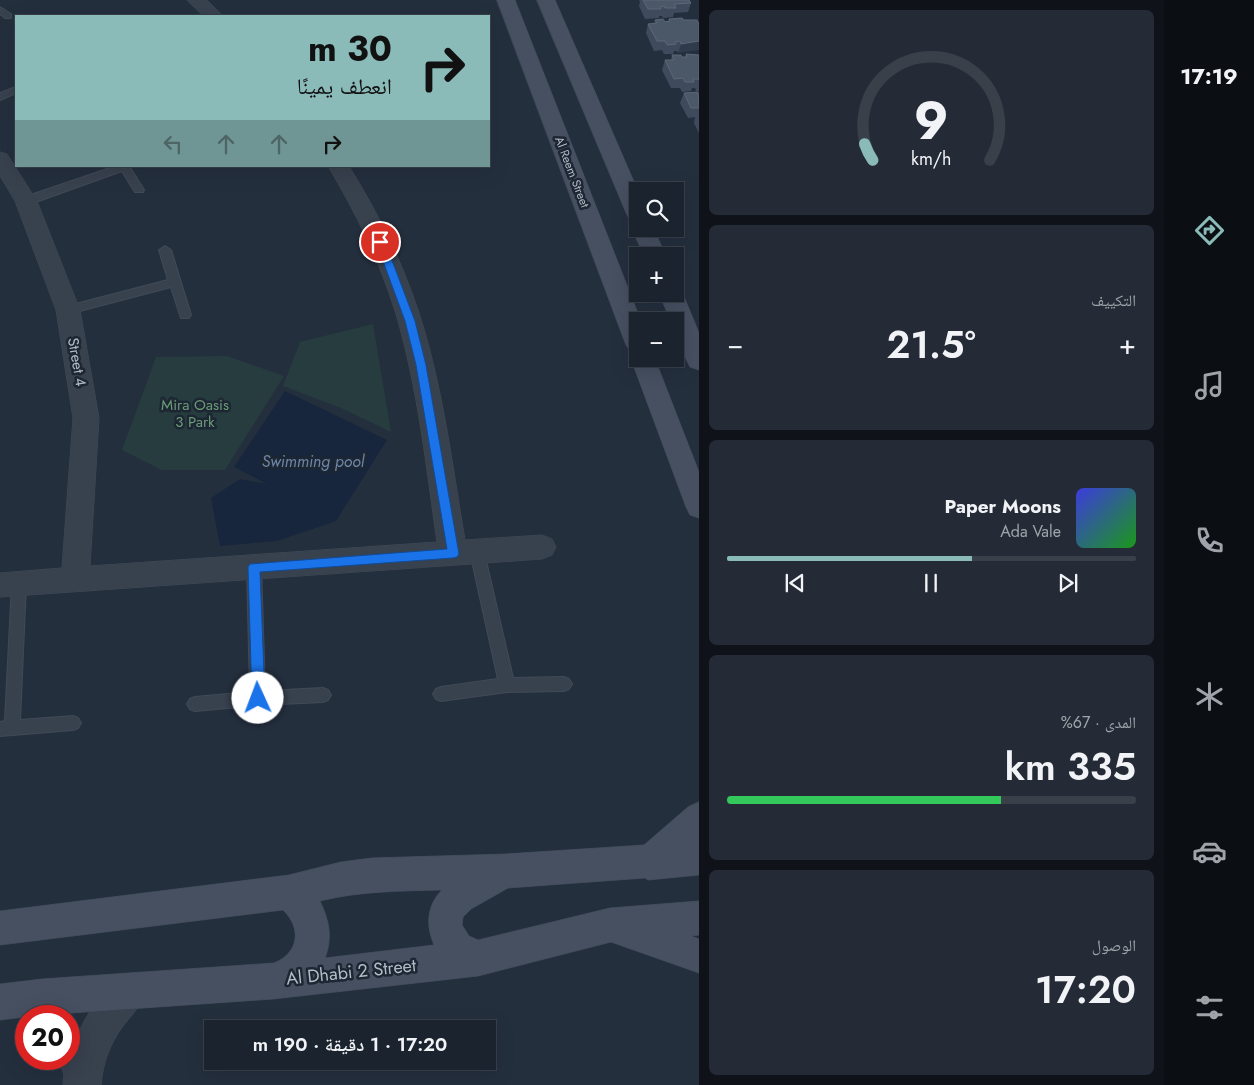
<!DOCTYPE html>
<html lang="ar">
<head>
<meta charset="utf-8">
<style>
  body { margin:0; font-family:Jost,"Noto Naskh Arabic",sans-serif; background:#242b36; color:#f1f3f6; direction:rtl; height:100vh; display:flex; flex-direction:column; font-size:19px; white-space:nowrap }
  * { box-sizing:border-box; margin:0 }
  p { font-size:16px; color:#a0a4aa }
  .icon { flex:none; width:28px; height:28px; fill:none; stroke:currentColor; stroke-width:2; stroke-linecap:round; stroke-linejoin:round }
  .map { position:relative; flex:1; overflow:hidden; direction:ltr }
  .panel { display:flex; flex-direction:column; gap:10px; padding:10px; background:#0f1319; width:465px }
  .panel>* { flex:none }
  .hud { position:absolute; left:15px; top:15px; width:475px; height:152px; border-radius:0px; box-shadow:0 5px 20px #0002,0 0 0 1px #39404a; direction:rtl; background:#8bbbb9; color:#111; overflow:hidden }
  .fabs { position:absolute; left:629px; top:182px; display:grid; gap:10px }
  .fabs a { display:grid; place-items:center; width:55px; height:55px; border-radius:0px; background:#1b232e; box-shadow:0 5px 20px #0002,0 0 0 1px #39404a; font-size:25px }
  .speed { position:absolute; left:15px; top:1005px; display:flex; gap:10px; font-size:25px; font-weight:700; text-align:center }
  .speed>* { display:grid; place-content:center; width:65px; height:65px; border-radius:50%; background:#1b232e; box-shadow:0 5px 20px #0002,0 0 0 1px #39404a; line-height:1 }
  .speed .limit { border:8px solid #d22; background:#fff; color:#111 }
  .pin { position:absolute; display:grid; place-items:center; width:42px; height:42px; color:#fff; margin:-21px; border:2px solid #fff; border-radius:50%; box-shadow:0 1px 5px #0007 }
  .me { position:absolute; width:55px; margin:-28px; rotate:358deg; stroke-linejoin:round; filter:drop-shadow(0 0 4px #0008) }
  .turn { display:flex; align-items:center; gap:18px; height:105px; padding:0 15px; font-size:22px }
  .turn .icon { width:65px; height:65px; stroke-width:2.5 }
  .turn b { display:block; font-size:35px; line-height:42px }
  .lanes { display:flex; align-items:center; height:48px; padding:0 15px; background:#0003; justify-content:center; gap:25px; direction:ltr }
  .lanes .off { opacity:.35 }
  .big { font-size:38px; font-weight:600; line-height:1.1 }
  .panel .widget { flex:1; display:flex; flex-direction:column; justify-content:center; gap:8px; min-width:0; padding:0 18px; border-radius:8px; background:#242b36 }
  .panel .dial { align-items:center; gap:0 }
  .dial svg { height:130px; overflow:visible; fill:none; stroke:#39404a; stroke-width:7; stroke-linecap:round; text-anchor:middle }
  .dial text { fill:#f1f3f6; stroke:none }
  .song { display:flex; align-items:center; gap:15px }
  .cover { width:60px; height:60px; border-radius:8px; background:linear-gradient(135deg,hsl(240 70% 55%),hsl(120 70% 35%)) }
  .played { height:5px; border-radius:2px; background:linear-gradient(90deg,#8bbbb9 60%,#39404a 60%) }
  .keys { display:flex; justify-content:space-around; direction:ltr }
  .heat { display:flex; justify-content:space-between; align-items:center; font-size:28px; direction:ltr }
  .charge { height:8px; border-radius:4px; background:linear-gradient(90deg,#34c759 67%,#39404a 0) }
  .trip { position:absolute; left:204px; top:1020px; width:292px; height:50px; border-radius:0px; background:#1b232e; box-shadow:0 5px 20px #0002,0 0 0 1px #39404a; font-weight:600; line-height:50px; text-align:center; direction:rtl }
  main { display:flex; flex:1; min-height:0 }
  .tab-bar { display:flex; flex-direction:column; width:90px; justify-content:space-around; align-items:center; background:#0b0e12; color:#a0a4aa }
  .tab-bar .icon { width:35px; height:35px }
  .tab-bar .selected { color:#8bbbb9 }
  .tab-bar b { font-size:22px; color:#f1f3f6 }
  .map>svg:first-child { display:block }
</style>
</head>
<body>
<main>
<nav class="tab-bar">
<b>17:19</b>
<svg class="icon selected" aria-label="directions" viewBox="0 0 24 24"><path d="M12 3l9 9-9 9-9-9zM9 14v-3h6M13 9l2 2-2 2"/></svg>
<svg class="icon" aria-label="music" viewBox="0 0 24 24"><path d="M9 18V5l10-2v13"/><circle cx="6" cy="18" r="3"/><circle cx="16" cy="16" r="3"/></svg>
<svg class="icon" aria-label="phone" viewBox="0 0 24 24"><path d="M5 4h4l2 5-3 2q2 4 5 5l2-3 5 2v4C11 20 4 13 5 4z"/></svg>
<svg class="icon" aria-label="climate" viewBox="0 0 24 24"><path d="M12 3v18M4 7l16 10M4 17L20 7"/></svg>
<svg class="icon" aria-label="car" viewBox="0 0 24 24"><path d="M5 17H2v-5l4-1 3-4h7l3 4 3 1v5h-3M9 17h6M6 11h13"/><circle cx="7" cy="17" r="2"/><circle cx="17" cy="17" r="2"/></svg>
<svg class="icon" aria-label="filters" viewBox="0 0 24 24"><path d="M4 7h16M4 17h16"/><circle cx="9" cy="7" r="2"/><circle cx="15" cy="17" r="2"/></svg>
</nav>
<section class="panel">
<div class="widget dial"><svg viewBox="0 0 100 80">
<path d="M14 69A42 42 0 1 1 86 69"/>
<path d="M14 69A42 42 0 0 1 9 59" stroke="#8bbbb9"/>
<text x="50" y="56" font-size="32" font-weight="700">9</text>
<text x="50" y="72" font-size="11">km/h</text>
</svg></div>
<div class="widget"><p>التكييف</p>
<div class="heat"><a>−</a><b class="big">21.5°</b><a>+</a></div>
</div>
<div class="widget">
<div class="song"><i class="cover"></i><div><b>Paper Moons</b><p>Ada Vale</p></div></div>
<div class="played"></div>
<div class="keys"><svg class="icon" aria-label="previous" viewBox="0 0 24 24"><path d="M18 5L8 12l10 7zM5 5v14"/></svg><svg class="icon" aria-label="pause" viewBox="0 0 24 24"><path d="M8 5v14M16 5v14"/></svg><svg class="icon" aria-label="next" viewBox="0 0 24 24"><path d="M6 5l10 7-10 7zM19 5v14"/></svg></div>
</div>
<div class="widget"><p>المدى · 67%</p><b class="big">335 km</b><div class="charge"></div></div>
<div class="widget"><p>الوصول</p><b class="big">17:20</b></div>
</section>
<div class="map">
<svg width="699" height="1085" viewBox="0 0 699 1085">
  <rect width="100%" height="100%" fill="#242f3e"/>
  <!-- green -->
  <g fill="#263c3f">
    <path d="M373,324l18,108 -50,-24 -58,-22 17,-44z"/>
    <path d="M227,356l57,20 -59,94h-63l-40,-20 34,-93z"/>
  </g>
  <!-- water -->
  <path fill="#17263c" d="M285,391l102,49 -51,81 -59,20 -57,5 -9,-48 29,-19 27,5 -33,-17z"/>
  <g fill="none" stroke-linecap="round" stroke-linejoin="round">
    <defs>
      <g id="lane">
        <path d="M0,7l11,7v4h-6l-5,-4z"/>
        <path d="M16,87v6l-16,7v-7z"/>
        <path d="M116,166h13l15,24 -1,2h-8l-13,-21 -92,33h-8l-1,-3 1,-3z"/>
        <path d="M165,246l6,4 20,65 -2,3h-8l-10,-31 -103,27 -4,-1 -2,-3 2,-3 104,-27 -9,-30z"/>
        <path d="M477,546l5,2 2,4 29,126 51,-1 5,2 3,5 -3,5 -5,2 -57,1 -66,9 -5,-2 -3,-5 3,-5 5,-2 57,-8 -28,-127 2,-4z"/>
        <path d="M254,561l5,2 2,4 4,124 58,-3 5,2 3,5 -3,5 -5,2 -65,3 -63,6 -5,-2 -3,-5 3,-5 5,-2 55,-5 -3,-125 2,-4z"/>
        <path d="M19,578l5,2 2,4 -6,136 53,-4 5,2 3,5 -3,5 -5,2 -73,6v-14l5,-1 7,-137 2,-4z"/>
      </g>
      <g id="street">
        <path d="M187,0h20l16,16h-19z"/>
        <path d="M0,152l7,2 30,47 43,109 19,108 -9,148 347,-24c-11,-76 -19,-153 -41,-228 -16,-52 -40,-101 -68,-148h21c29,47 53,95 70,147 24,74 33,151 46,227l77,-5 10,4 4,8 -4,8 -10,4 -542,38v-24l62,-5 11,-150 -17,-108 -41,-109 -15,-25z"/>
        <path d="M128,975l13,5 5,13c-6,13 -14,22 -23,33 -13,18 -20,36 -22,59h-38l1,-11 -7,-15h12v-34l11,4c11,-21 26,-45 48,-54z"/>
      </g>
      <g id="secondary">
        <path d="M497,0h18l126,321h-3v38h17l44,113v46l-9,-3 -4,-8 -55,-148 3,-6 -4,-2 -4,-6z"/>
        <path d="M537,0h18l83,191v31l-8,-2 -3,-5z"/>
        <path d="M638,223v6h16l12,27h-22l-12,-27z"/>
        <path d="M675,287l4,1 4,6 16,39v37l-9,-3c-7,-14 -15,-30 -15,-46h-4l-12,-27h16z"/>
        <path d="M699,802v73l-51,5 -3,-2 -137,10 -37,21 -8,8 -1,8 7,11 9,4 132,-32 89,-7v34l-8,1 8,3v34l-88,-31 -133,34 -205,23 -231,16 -42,5v-36l42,-5 232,-16c25,-10 28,-35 9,-53l-283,35v-34l289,-36 52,-13 31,-4 134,-4 138,-9 44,-38zM442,890c-16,16 -16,36 -8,55l-109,13c8,-21 4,-38 -5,-57 40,-10 81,-10 122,-11z"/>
      </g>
    </defs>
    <!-- lane casing -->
    <use href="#lane" stroke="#414a57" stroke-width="2"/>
    <!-- street casing -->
    <use href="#street" stroke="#414a57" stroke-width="1"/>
    <!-- secondary casing -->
    <use href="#secondary" stroke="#414a57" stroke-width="1"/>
    <!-- lane -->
    <use href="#lane" fill="#38414e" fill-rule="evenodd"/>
    <!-- street -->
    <use href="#street" fill="#38414e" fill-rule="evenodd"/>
    <!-- secondary -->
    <use href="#secondary" fill="#465061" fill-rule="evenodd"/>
  </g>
  <!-- wall -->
  <g fill="#3f4b5c">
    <path d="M639,0h50l2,3 -3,9 -14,1 -1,4 -10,1 -1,-2h-3v2l-14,1 -6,-13 1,-4z"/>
    <path d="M669,19l15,1h13l-19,33 -1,-2h-3l-1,3h-9l-2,-4 -8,1 -8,-18 2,-9h6l1,-4 10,2 3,-1z"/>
    <path d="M686,54l13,1v36h-3l-1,-3h-3l-1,3 -9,1 -2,-4h-9l-9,-18 3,-10h6l1,-5 10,2h3z"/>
    <path d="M684,93h15v40l-5,-10 1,-6 -7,1 -8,-15z"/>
  </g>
  <!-- shaded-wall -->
  <path fill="#2f3b4b" d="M699,41v9l-21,3 3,-9z"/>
  <!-- building -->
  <g fill="#4b5868" stroke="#5c6777">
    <path d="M643,0h46l2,3 -17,1 2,4h-11l-1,-2 -4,1 1,2h-13z"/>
    <path d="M682,18l2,2h13l2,4v17l-18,3 -1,-3 -5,1 1,2 -9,1 -2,-4h-8l-9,-17 9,-1 -2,-3 8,-1 2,3 5,-1 -1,-2z"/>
    <path d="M686,54l13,1v25l-1,-1h-5l1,3h-9l-2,-4 -9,1 -9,-19h9l-2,-5h9l1,2h5z"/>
    <path d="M698,92l1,16h-8l-7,-15z"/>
  </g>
  <!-- route -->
  <path fill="#1a73e8" stroke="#114b97" d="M380,239l5,3 30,79 11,44 33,189 -2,3 -4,1 -193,14 5,126 -2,4 -5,2 -4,-2 -2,-4 -4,-131 2,-3 197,-15 -31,-184 -11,-44 -29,-79z"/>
  <g text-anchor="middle" stroke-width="5" stroke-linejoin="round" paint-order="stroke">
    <!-- far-street labels -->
    <g font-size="12" fill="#b4bcc9" stroke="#1d2633">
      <text transform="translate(572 172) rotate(69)" y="4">Al Reem Street</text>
    </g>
    <!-- street labels -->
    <g font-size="15" fill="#b4bcc9" stroke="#1d2633">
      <text transform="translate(77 362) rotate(80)" y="5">Street 4</text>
    </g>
    <!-- park labels -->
    <g font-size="15" fill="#6b9a76" stroke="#1d2633">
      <text x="195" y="410">Mira Oasis<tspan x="195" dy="17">3 Park</tspan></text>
    </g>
    <!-- water labels -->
    <g font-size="16" font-style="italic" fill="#6d86a8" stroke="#1d2633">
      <text x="313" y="467">Swimming pool</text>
    </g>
    <!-- near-street labels -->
    <g font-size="18" fill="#b4bcc9" stroke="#1d2633">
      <text transform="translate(351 972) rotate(-6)" y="6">Al Dhabi 2 Street</text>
    </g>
  </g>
</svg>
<div class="fabs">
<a><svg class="icon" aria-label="search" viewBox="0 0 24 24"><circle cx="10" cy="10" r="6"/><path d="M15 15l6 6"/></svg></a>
<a>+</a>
<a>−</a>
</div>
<div class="speed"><div class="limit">20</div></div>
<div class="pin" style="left:380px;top:242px;background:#d93025"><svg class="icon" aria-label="arrive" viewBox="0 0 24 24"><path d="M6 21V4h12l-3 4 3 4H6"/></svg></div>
<svg class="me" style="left:258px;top:698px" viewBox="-20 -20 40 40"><circle r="19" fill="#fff"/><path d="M0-13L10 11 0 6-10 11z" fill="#1a73e8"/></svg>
<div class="trip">17:20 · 1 دقيقة · 190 m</div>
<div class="hud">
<div class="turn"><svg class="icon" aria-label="right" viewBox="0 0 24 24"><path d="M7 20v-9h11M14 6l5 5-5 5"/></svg><div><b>30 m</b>انعطف يمينًا</div></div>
<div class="lanes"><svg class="icon off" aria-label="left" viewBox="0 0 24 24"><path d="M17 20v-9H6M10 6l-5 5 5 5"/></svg><svg class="icon off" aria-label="ahead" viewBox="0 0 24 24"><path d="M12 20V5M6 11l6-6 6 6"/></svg><svg class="icon off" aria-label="ahead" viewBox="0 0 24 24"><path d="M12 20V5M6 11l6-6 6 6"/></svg><svg class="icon" aria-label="right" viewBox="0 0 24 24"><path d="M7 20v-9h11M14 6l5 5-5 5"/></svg></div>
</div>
</div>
</main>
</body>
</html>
